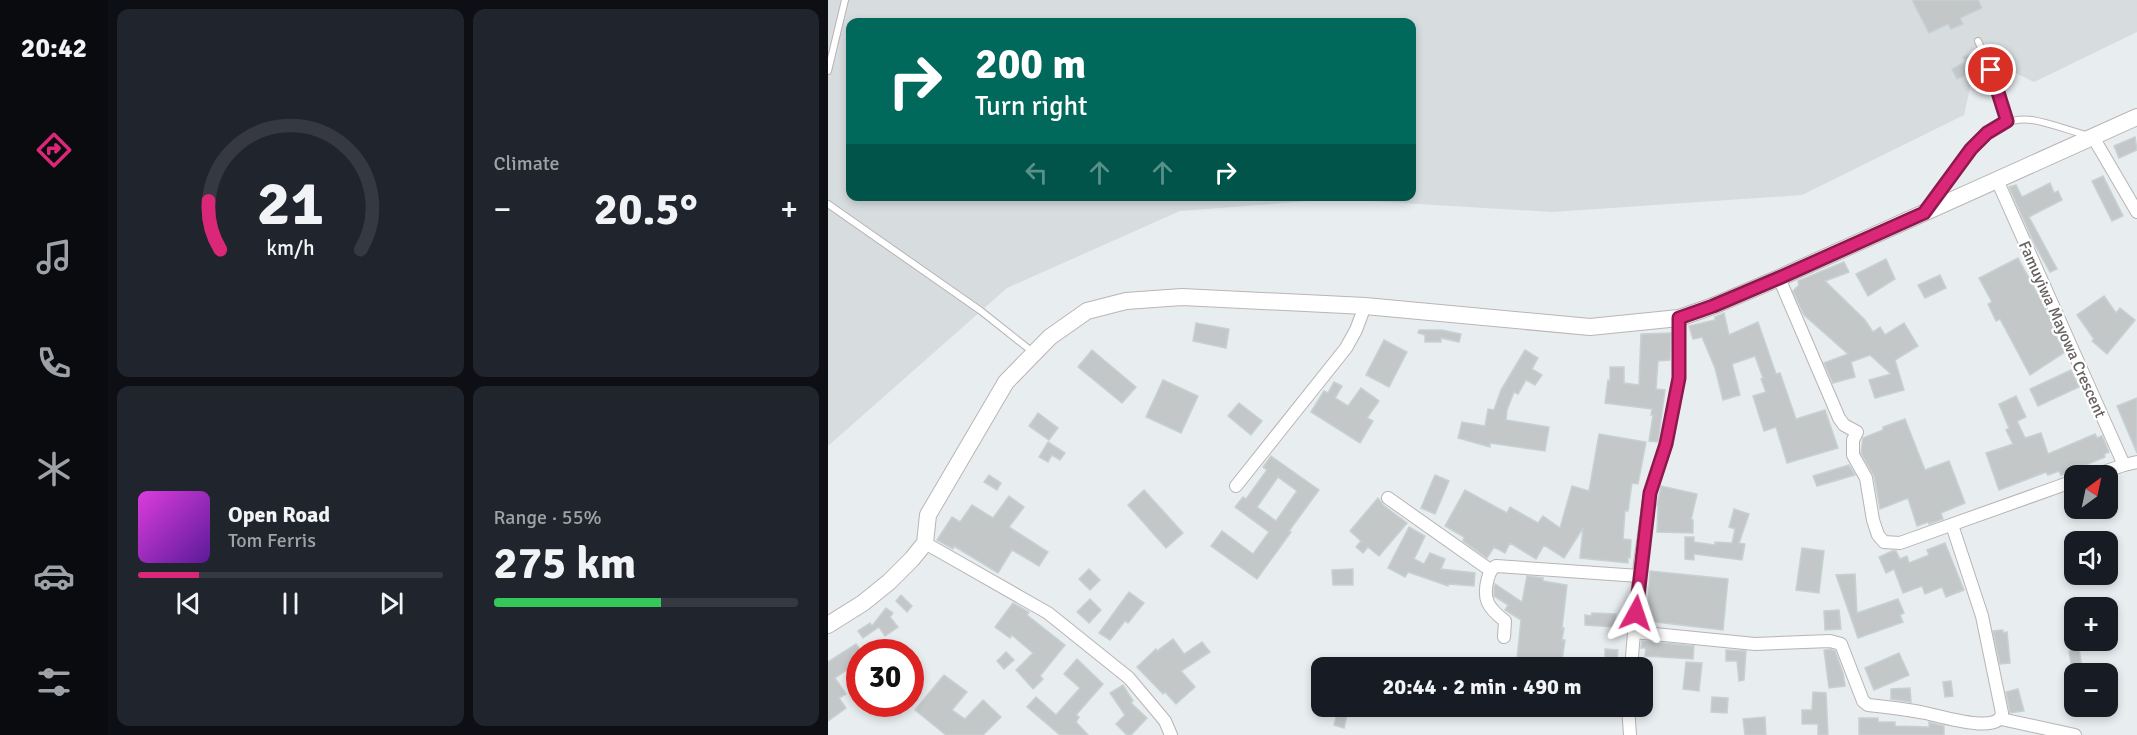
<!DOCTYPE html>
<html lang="en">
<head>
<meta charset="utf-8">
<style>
  body { margin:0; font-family:Signika,sans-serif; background:#20242c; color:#f1f3f6; height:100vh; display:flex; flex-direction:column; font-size:22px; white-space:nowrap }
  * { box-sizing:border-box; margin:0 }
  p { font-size:20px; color:#9ea1a6 }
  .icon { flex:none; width:33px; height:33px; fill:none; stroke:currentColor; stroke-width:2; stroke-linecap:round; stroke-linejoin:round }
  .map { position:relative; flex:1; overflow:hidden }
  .side { display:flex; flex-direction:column; gap:9px; padding:9px; background:#0d0f14; width:720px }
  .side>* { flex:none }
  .banner { position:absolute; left:18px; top:18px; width:570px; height:183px; border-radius:12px; box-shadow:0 3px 9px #0003; background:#00695c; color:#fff; overflow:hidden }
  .needle { width:39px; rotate:33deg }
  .controls { position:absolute; left:1236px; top:465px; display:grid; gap:12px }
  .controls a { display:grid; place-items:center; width:54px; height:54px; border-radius:12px; background:#171b24; box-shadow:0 3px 9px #0003; font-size:30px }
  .speed { position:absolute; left:18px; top:639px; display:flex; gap:12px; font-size:30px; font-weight:700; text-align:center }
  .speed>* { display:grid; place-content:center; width:78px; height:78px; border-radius:50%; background:#171b24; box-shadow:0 3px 9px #0003; line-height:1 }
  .speed .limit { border:9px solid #d22; background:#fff; color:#111 }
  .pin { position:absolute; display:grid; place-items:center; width:51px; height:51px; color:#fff; margin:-26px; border:3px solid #fff; border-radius:50%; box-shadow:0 2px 6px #0007 }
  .me { position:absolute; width:66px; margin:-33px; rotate:5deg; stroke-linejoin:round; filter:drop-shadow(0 0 4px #0008) }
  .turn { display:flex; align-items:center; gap:21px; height:126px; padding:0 30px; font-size:27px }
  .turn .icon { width:78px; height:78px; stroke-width:2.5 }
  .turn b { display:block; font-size:42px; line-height:51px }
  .lanes { display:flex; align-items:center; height:57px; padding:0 30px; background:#0003; justify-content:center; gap:30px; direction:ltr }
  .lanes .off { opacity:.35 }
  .big { font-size:45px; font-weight:800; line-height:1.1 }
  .side .tile { flex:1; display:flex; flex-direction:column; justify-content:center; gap:9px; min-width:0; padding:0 21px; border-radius:12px; background:#20242c }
  .side .dial { align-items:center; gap:0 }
  .dial svg { height:156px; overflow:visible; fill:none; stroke:#363941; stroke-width:7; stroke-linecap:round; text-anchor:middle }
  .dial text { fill:#f1f3f6; stroke:none }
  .song { display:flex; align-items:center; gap:18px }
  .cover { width:72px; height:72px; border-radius:9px; background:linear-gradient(135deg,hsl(300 70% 55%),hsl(270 70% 35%)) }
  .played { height:6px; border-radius:3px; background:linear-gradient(90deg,#db2777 20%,#363941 20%) }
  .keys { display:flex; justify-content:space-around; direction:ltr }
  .heat { display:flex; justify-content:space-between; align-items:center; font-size:33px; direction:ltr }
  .charge { height:9px; border-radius:4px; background:linear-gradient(90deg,#34c759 55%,#363941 0) }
  .side .tiles { flex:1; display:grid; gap:9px; grid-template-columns:repeat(2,1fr) }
  .trip { position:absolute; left:483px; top:657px; width:342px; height:60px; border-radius:12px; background:#171b24; box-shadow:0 3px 9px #0003; font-weight:800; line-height:60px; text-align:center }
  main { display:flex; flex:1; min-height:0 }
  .menu { display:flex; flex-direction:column; width:108px; justify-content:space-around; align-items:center; background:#090b0e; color:#9ea1a6 }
  .menu .icon { width:42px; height:42px }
  .menu .selected { color:#db2777 }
  .menu b { font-size:27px; color:#f1f3f6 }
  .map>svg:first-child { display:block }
</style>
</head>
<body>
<main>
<nav class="menu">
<b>20:42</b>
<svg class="icon selected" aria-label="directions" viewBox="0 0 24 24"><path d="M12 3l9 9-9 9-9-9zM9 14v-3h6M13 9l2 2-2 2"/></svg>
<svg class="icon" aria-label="music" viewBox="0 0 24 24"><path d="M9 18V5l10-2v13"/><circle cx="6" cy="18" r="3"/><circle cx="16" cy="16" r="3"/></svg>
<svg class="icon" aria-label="phone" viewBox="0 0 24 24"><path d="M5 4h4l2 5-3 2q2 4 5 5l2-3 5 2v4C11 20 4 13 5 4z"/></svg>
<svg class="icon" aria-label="climate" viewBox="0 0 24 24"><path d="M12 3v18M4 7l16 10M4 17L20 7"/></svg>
<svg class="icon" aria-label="car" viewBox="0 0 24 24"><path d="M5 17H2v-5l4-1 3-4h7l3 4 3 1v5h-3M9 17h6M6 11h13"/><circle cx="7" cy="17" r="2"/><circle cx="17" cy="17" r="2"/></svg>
<svg class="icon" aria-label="filters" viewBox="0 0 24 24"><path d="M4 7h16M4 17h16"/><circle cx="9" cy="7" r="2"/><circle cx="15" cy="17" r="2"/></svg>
</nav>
<section class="side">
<div class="tiles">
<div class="tile dial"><svg viewBox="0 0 100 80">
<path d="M14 69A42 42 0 1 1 86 69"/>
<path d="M14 69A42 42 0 0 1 8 44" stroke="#db2777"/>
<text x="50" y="56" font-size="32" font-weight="700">21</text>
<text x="50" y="72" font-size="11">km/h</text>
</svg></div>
<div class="tile"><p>Climate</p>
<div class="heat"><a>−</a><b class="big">20.5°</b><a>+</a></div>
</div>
<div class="tile">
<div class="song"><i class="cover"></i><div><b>Open Road</b><p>Tom Ferris</p></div></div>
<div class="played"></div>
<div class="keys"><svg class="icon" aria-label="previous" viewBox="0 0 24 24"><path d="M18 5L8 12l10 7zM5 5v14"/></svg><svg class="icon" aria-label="pause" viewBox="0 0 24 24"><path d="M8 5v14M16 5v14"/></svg><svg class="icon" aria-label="next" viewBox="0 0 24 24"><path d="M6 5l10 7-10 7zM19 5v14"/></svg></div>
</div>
<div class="tile"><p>Range · 55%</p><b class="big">275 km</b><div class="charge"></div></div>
</div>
</section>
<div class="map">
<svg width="1309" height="735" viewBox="0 0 1309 735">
  <rect width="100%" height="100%" fill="#e8edef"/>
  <!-- education -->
  <path fill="#d7dcdf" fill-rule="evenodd" d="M0,0h1309v32l-103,50 -35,-17 -27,14 -8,36 -162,80 -250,17 -217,-13 -155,12 -173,77 -179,158zM22,22h562v174h-562z"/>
  <!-- building -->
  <g fill="#c3c7c8" stroke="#c7d1d4" stroke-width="1.5" fill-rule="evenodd">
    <path d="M1084,0h66l4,8 -22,10 3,6 -12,5 -3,-5 -19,9z"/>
    <path d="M1147,52l8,16 -26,11 -5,-10 13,-7 -2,-5z"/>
    <path d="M1307,137l2,13 -18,8 -5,-12z"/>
    <path d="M1275,176l20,40 -11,5 -20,-40z"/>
    <path d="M1222,183l4,10 4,-2 4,9 -33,17 28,52 -7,3 -15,-27 -26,-58 7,-2 6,12z"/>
    <path d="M1190,258l25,46 12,26 -2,1 12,21 -35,23 -30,-56 -4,2 -8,-17 4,-2 -13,-24z"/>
    <path d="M1058,259l9,20 -27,17 -12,-22z"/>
    <path d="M1016,262l5,10 -24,9 40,39 8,12 7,-5 5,8 19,-12 14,23 -23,14 9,30 -29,8 -6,-18 22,-6 -21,-19 -19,7 4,15 -22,6 -9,-20 24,-9 -44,-39 -11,-24 6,-6 -1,-4z"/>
    <path d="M1112,275l6,13 -21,10 -7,-13z"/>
    <path d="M1276,296l12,17 4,-5 15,12 -28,34 -15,-13 2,-2 -17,-24z"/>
    <path d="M896,313l5,22 29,-13 18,52 4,-1 16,46 29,-9 13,38 -51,15 -11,-36 -12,4 -11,-35 13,-4 -5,-13 2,-1 -8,-22 -23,8 8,31 -17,5 -8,-32 -13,-31 -9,2 -4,-13 26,-6v-3z"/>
    <path d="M368,323l33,6 -3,19 -33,-7z"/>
    <path d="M591,330h23l19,4 -2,8 -18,-4v4h-16v-7l-7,-2z"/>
    <path d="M843,333l-1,27 -12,1 -2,28 9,1 -7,52 -9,-1 4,-26h-2l1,-6 -47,-6 3,-23 2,1v-14h14v16l15,2 2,-51z"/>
    <path d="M556,340l23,12 -18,35 -23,-12z"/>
    <path d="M264,350l44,37 -14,16 -44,-36z"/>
    <path d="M697,350l13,8 -6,11 10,6 -7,10 -9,-5 -8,14 -4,-2 -7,18 -1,10 43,7 -4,24 -55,-8v4l-32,-9 4,-16 23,4 3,-17 6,1 7,-20z"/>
    <path d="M1243,370l8,17 -41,19 -8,-17z"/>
    <path d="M335,380l35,16 -17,37 -35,-16z"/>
    <path d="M506,382l8,4 -7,12 13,8 13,-18 18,13 -12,17 6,3 -13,22 -49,-31 13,-21 4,2z"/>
    <path d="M1188,396l10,21 -9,4 8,17 16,-5 7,21 47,-20 2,4 5,-2 7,16 -5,2 1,3 -44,18 -2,-4 -11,4 -2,-3 -47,18 -13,-37 27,-9 -7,-14 3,-2 -10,-24z"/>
    <path d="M1309,398v55l-20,-47z"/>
    <path d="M411,403l23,18 -11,14 -23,-19z"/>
    <path d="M210,413l20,15 -9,12 -20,-14z"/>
    <path d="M1077,419l20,51 24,-9 16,42 -24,10 2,6 -14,5 -1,-2 -11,4 -9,-28 -28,11 -6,-33 -13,-23 2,-15 20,-8v-3z"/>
    <path d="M771,434l47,8 -8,42 -6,-1 -4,28h-3l-2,28 8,1 -1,18h-2v5l-48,-5 3,-30 -19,30 -20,-13 -8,14 -26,-16 -5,10 -11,-6 -7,11 -24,-17 1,-4 -19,-11 20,-36 42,23 3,-6 28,16 5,-7 17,12 12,-42 17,5z"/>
    <path d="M220,442l17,11 -5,7 -8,-5 -4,7 -9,-5z"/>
    <path d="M443,456l48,34 -30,41 2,1 -34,47 -46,-33 11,-15 31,23 16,-22 -34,-25 8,-10 3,2 21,-29 -4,-3zM450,477l19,14 -21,30 -19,-14z"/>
    <path d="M1021,465l6,10 -38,11 -4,-10z"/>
    <path d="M161,475l12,8 -4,7 -13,-8z"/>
    <path d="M607,475l14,6 -14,33 -14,-6z"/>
    <path d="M833,486l36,8 -6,26h2v13l-36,-1 1,-26h-1z"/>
    <path d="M316,490l39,43 -17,15 -38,-43z"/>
    <path d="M181,496l15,11 -15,20 39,25 -9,14 -27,-16 -14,23 -44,-27 -1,3 -16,-9 15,-23 8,5 12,-17 21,13z"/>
    <path d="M550,498l5,7 24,18 -28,33 -11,-9 -5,6 -7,-6 5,-6 -11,-10z"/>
    <path d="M906,509l15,5 -10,29 6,1 -3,16 -48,-6v6l-9,-1v-22h9v5l21,3v-3l17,1 3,-14 -6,-2z"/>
    <path d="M581,527l16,9 -11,23 10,5 6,-11 15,6 -4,10 34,4 -1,13 -26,-2v2l-40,-14 -3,5 -17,-9z"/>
    <path d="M1117,543l19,47 -18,7 -4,-10 -17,7 -3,-8 -19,7 -9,-24 -8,4 -7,-16 13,-6h4l4,8 7,-3 2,7 20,-8 -2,-5z"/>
    <path d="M974,548l22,3 -5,42 -23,-3z"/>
    <path d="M261,569l11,11 -10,10 -11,-11z"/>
    <path d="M525,569v16h-20l-1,-15z"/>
    <path d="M822,571l78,8 -5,51 -76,-9z"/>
    <path d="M1027,574l2,39 41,-14 6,14 -4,2 3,7 -45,16 -22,-63z"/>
    <path d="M699,576l16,2v3l24,4 -5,43h2l-2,12h3l-4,28h-45l5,-48 -16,-10 3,-5 -14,-9v-9l1,-3 27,18z"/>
    <path d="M301,592l15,11 -16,20 -3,-2 -15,19 -11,-7z"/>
    <path d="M73,595l11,11 -5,6 -11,-11z"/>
    <path d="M262,599l11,11 -12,13 -12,-11z"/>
    <path d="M185,603l16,9 -2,3 38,30 -25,31 3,3 -10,10 -17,-19 17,-17 -21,-18 -2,3 -15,-11z"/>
    <path d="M58,608l7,5 -3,4 8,10 -13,9 -6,-9 -16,11 -5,-7 12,-8 2,3z"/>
    <path d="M1011,610l2,19 -16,1 -1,-19z"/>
    <path d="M764,613l24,1 -1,13 -30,-2v-10l6,1z"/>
    <path d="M1175,630v3l4,-1 3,31 -10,1 -7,-33z"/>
    <path d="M345,639l11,15 18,-12 8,10 -29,19 14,16 -19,17 -11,-12 -2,2 -26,-27 19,-18 1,2z"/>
    <path d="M814,641l52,5 -1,13 -48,-3 1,-8h-5z"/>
    <path d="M28,644l4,5v27l-9,-9 -16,11 11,16 -7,4 7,10 -18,13v-59z"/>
    <path d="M777,649l13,1 -2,18h-7l-1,-4h-3z"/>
    <path d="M1002,649l5,2 8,22 2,13 -16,2 -5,-38z"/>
    <path d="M1251,649l3,18 -10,2 -3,-18z"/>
    <path d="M898,650l20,1 -2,29 -5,1 -2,-20h-11z"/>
    <path d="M178,652l8,8 -10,9 -7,-8z"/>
    <path d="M1071,653l10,22 -35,15 -9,-22z"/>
    <path d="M249,659l26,25 -27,31 3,2 -3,5 12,13h-28l-33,-28 9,-10 20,18 24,-27 -16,-14z"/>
    <path d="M858,662l16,1 -3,28 -16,-2z"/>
    <path d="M116,675l23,17 -15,18 13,9 18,-19 18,17 -18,18h-37l-31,-25z"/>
    <path d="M1123,681l2,15 -8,1 -2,-15z"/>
    <path d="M295,685l10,16 -2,2 16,15 -16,17h-4l-11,-11 9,-9 -15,-22z"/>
    <path d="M1082,688l1,14 -20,-3v-10z"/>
    <path d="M1190,689l6,22 -14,2 -4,-21z"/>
    <path d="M985,692l13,1 2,42h-10v-11h-16v-14h10z"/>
    <path d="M884,697l16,1 -1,15 -16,-1z"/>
    <path d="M511,706h10l-5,22 -10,-3z"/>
    <path d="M937,717l1,18h-21l-2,-16z"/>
    <path d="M1031,718h19v4h17v4l34,1v-5l15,4v9h-85z"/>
  </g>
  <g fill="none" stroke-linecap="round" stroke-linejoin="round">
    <defs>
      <g id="lane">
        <path d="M1150,41l13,29 16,51"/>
        <path d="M0,71l17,-71"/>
        <path d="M0,204l153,107 53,42"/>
        <path d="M1102,205c23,-32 55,-92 102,-85 18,3 36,10 54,15"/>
      </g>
      <g id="street">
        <path d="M1265,137l44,75"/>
        <path d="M1169,180l127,285 13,-3"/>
        <path d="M951,278l60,140 5,7 13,7 -4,8v15l13,23 7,42 5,15 6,7 16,1 174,-62"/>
        <path d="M1264,476l32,-11"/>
        <path d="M408,486l110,-138 10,-18 9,-24"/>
        <path d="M560,498l102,72"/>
        <path d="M97,543l123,70 81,65 36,43 6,14"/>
        <path d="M806,632l121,12 75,-3 11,3 22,57 5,4c19,2 38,4 57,8 15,3 75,22 77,0l-20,-97 -30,-91"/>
        <path d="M676,637l1,-16c-17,-13 -23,-22 -17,-43 2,-6 3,-9 8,-12l143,10"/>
        <path d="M803,668l9,-105 10,-70 16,-48 13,-67v-60"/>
        <path d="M800,706l2,29"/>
        <path d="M1173,719l74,16"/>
      </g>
      <path id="secondary" d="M0,625l35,-22 26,-21 23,-23 13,-16 3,-28 78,-133 44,-45 37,-26 39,-10 56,-4 183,9 225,21 89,-9 34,-12 66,-28 358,-161"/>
    </defs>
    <!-- lane casing -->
    <use href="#lane" stroke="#b8b4b3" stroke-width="8"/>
    <!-- street casing -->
    <use href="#street" stroke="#b8b4b3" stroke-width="14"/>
    <!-- secondary casing -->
    <use href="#secondary" stroke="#bbb5b4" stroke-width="18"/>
    <!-- lane -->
    <use href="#lane" stroke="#fff" stroke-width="6"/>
    <!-- street -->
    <use href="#street" stroke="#fff" stroke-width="12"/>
    <!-- secondary -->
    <use href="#secondary" stroke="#fff" stroke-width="16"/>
  </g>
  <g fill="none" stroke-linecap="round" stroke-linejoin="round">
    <defs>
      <path id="route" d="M808,613l14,-120 16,-49 13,-66v-60l34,-12 66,-28 145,-65 47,-64 16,-16 20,-12 -16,-51"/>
    </defs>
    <!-- route casing -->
    <use href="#route" stroke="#8e194d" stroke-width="15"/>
    <!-- route -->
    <use href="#route" stroke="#db2777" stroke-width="10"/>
  </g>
  <g text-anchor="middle" stroke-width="4.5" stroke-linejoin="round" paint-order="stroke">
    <!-- street labels -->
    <g font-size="16" fill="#66605f" stroke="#fff">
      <text transform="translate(1235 329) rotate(66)" y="6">Famuyiwa Mayowa Crescent</text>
    </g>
  </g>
</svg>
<div class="controls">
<a><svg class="needle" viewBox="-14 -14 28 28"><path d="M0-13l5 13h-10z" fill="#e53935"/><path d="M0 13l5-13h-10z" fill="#9ea1a6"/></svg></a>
<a><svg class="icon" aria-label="sound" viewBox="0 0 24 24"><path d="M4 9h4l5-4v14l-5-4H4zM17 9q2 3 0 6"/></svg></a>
<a>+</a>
<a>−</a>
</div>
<div class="speed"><div class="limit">30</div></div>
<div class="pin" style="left:1163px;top:70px;background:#d93025"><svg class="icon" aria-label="arrive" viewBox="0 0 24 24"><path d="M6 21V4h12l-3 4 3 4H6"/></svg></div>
<svg class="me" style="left:808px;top:613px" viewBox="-20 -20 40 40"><path d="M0-17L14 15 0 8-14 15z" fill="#db2777" stroke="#fff" stroke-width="4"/></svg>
<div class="trip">20:44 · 2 min · 490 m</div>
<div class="banner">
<div class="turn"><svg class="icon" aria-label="right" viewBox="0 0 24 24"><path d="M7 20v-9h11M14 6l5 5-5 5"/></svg><div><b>200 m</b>Turn right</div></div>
<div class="lanes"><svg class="icon off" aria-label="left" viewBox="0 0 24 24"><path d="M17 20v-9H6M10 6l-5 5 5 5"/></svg><svg class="icon off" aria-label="ahead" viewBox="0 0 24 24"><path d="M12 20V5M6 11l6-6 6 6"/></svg><svg class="icon off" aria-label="ahead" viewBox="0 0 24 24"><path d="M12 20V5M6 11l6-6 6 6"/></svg><svg class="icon" aria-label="right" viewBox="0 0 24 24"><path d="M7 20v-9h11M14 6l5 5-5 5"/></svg></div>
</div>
</div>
</main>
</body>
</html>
